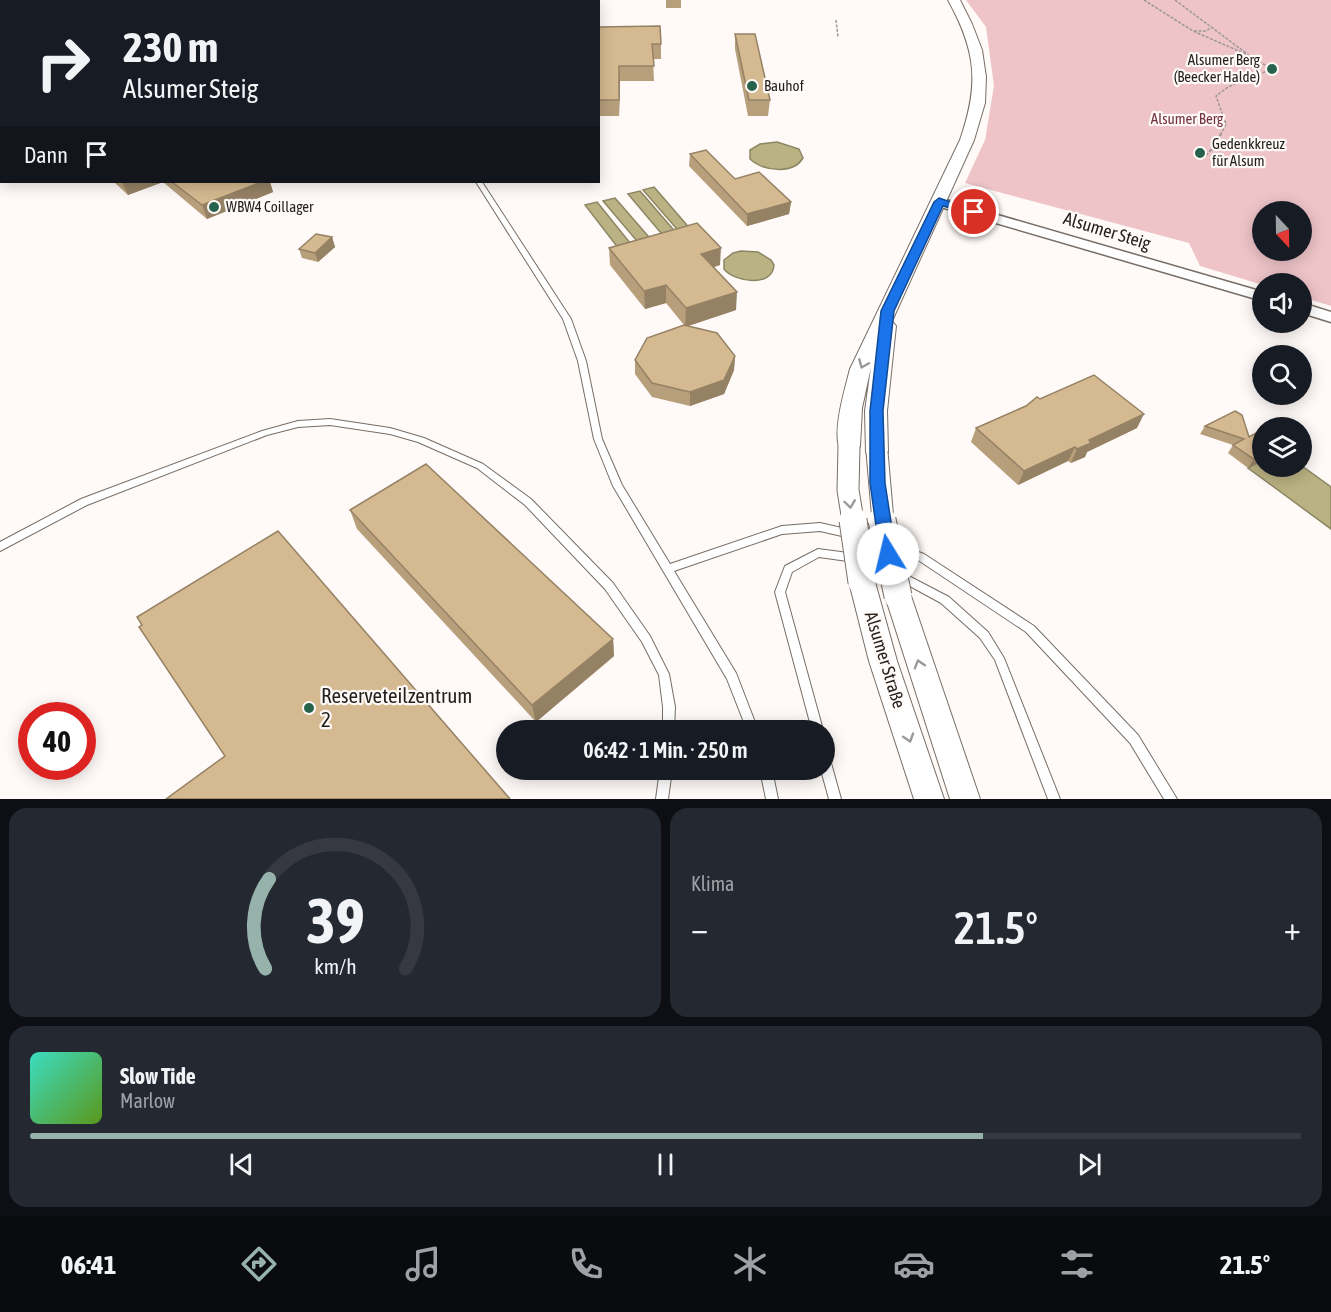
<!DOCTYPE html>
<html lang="de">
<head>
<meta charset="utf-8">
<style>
  body { margin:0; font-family:"Asap Condensed",sans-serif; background:#242831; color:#f1f3f6; height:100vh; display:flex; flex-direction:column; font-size:22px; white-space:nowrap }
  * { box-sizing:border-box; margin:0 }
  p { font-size:20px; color:#9ea1a6 }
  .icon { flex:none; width:33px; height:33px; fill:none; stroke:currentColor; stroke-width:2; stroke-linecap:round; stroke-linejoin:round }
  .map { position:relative; height:799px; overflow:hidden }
  .panel { display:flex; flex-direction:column; gap:9px; padding:9px; background:#0d0f14; flex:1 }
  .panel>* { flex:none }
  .banner { position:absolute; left:0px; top:0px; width:600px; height:183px; box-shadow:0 3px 15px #0003; background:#171b24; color:#f1f3f6; overflow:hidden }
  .needle { width:39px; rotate:158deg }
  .fabs { position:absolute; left:1252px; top:201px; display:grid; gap:12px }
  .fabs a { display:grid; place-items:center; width:60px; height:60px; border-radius:50%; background:#171b24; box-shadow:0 3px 15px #0003; font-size:30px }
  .speed { position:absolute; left:18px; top:702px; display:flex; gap:12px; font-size:30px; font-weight:700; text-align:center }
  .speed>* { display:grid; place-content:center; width:78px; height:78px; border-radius:50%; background:#171b24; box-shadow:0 3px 15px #0003; line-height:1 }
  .speed .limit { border:9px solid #d22; background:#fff; color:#111 }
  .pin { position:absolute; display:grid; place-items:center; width:51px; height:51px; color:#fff; margin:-26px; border:3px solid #fff; border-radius:50%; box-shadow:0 2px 6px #0007 }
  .me { position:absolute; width:66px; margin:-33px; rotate:351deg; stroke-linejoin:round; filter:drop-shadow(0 0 4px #0008) }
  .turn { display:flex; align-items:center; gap:21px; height:126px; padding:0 24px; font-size:27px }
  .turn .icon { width:78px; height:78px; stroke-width:2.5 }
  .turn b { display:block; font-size:42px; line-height:51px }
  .then { display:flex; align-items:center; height:57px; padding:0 24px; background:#0003; gap:12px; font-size:22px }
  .big { font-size:45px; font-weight:600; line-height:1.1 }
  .panel .tile { flex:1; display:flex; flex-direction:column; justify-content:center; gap:9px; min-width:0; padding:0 21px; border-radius:18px; background:#242831 }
  .panel .dial { align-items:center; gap:0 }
  .dial svg { height:156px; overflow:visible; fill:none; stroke:#363941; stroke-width:7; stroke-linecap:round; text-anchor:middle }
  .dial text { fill:#f1f3f6; stroke:none }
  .song { display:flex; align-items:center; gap:18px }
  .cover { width:72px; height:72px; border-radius:9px; background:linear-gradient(135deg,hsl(170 70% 55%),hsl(90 70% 35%)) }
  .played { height:6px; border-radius:3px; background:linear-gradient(90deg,#96b2aa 75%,#363941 75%) }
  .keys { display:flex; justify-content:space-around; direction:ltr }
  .heat { display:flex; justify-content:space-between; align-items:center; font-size:33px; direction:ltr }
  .panel .tiles { flex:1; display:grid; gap:9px; grid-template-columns:1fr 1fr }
  .tile:last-child { grid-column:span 2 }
  .trip { position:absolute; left:496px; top:720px; width:339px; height:60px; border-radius:30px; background:#171b24; box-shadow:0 3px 15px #0003; font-weight:600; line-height:60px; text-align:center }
  .menu { display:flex; height:96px; justify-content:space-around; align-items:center; background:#090b0e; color:#9ea1a6 }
  .menu .icon { width:42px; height:42px }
  .menu .current { color:#96b2aa }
  .menu b { font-size:27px; color:#f1f3f6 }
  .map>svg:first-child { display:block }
</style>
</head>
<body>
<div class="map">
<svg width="1331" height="799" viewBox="0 0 1331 799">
  <rect width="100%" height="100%" fill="#fffaf7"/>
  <!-- green -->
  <path fill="#eec4c8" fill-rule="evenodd" d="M966,0h365v306l-29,-9v-13l-39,1 -63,-19 -11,-23 -224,-60 20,-43 9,-54 -8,-59zM1263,212h39v38h-39z"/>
  <!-- water -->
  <g fill="#bab283" stroke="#8d8664" stroke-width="1.5">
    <path d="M777,142l22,7 4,9c-10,17 -40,13 -53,1v-9l10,-6z"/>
    <path d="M654,187l39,45 -11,3 -39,-45z"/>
    <path d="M640,191l39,45 -13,3 -38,-45z"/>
    <path d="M615,198l40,46 -13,3 -39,-46z"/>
    <path d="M597,202l38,47 -13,4 -37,-48z"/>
    <path d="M741,251l17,1 13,8 3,5c-1,23 -40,17 -50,4v-9l9,-7z"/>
    <path d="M1263,460v6h39l29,21v42l-83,-61z"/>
  </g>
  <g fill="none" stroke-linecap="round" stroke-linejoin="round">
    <defs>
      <g id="service">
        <rect x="456" y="0" width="4" height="2"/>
        <path d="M476,182h6l89,137 15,42 16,78 20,46 48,79 112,-38 38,-3 49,11 55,20 110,72 104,109 39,64h-13l-34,-56 -104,-111 -108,-72 -50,-18 -48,-11 -38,3 -108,37 62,102 22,57h-11l-20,-51 -114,-193 -19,-47 -16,-78 -15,-42z"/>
        <path d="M330,419l60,9 34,10 59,26 48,35 82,84 37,53 19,38 6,33 -1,23h-11v-23l-4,-32 -17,-33 -37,-53 -80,-84 -48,-37 -59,-26 -28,-8 -60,-9 -32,2 -31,8 -180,70 -87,46v-9l81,-43 181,-68 36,-10z"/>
        <path d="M818,549l53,7 19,10 2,3 -2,3 -3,1 -18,-9 -50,-7 -27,15 -7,20 38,138h-11l-37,-138 10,-26z"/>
        <path d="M901,572l48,25 39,35 16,26 56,141h-12l-53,-139 -15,-22 -39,-35 -44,-24 -1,-3 1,-3z"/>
        <path d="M825,757l4,2 2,4 10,36h-12l-8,-29h4z"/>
        <path d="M660,770h12l-4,29h-12z"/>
        <path d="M760,770h12l6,29h-12z"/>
      </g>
      <g id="minor">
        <path d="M939,198l324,94v9l-329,-96 -1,-3 1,-3z"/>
        <path d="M1302,303l29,9v10l-29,-9z"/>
      </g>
      <g id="tertiary">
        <path d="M948,0h12l12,24 10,26 4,27 -1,26 -11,37 -82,181 4,5 -9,85 1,41 -3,6 -8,2 -8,-2 -3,-6 -1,-41 6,-44 -9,41 -2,38 -3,6 -8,2 -8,-2c-10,-18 4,-63 9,-83l110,-229c19,-55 17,-88 -12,-140z"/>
        <path d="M862,571l9,3 4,8 22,79 47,138h-30l-45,-138 -20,-79 4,-8z"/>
        <path d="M898,585l9,3 4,8 69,203h-30l-65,-203 4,-8z"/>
      </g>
    </defs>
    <!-- service casing -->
    <use href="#service" stroke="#776d66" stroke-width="2"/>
    <!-- minor casing -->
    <use href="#minor" stroke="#776d66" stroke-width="3"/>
    <!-- tertiary casing -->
    <use href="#tertiary" stroke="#776d66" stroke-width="2"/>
    <!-- path-far1 -->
    <g stroke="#9c9895" stroke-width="1.5" stroke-dasharray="3 1.5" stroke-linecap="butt">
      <path d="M1144,0l49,31 55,24 24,14 -44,18 -12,9 10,28 -5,10"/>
      <path d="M1175,0l71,53"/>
      <path d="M836,20l2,17"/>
      <path d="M1194,31h12l6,-4"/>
    </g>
    <!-- path -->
    <path stroke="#9c9895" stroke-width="2" stroke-dasharray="4 2" stroke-linecap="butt" d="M1205,156l9,-9 8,-15"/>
    <!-- service -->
    <use href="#service" fill="#fff" fill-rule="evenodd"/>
    <!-- minor -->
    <use href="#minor" fill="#fff" fill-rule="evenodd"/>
    <!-- tertiary -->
    <use href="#tertiary" fill="#fff" fill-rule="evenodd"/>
    <defs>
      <g id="tertiary-bridge-far1">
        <path d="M849,446l-1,44 5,31"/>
        <path d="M877,452l6,69"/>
      </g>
      <g id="tertiary-bridge">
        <path d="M853,520l9,62"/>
        <path d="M882,520l16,76"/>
      </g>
    </defs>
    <!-- tertiary-bridge-far1 casing -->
    <use href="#tertiary-bridge-far1" stroke="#776d66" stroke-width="23" stroke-linecap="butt"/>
    <!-- tertiary-bridge casing -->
    <use href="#tertiary-bridge" stroke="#776d66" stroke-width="29" stroke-linecap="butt"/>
    <!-- tertiary-bridge-far1 -->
    <use href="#tertiary-bridge-far1" stroke="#fff" stroke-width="21"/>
    <!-- tertiary-bridge -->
    <use href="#tertiary-bridge" stroke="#fff" stroke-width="27"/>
  </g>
  <!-- wall -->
  <g fill="#b79f7c">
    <rect x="666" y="0" width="15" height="8"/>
    <path d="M598,27l63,17v15h-8l1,22h-34l-1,35h-21z"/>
    <path d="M735,34l35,66 -2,16h-20l-13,-67z"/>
    <path d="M690,154l45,25 56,23 -2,12 -42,12 -58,-60z"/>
    <path d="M114,182h156l3,10 -66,27 -44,-37 -35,13z"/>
    <path d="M332,237l3,10 -17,15 -16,-4 -3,-9z"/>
    <path d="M609,248l111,17 -6,2 22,43 -48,16 47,30 -1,14 -10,24 -34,12 -38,-9 -17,-23v-14l49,-35 -18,-22 -21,6 -35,-44z"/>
    <path d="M1040,399l97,29 -50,24 -2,5 -14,6 -3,-2 -50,24 -47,-43 5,-14z"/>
    <path d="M1205,426l44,11 14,-8v31l-15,8 -20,-15 5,-8 -33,-11z"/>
    <path d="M350,510l263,129 1,17 -78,66 -179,-193z"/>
  </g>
  <!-- shaded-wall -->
  <g fill="#958265">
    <path d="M400,0h10v2h-11z"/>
    <path d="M619,66l1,15 -1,35z"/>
    <path d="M122,182h41l-35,13z"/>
    <path d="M261,182h9l3,10 -66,27 -5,-14z"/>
    <path d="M791,202l-2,12 -42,12v-12z"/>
    <path d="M332,237l3,10 -17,15 -3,-9z"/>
    <path d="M721,248l-1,17 -19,6v-17z"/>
    <path d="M666,285v18l-21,6 -1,-18z"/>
    <path d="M737,292l-1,18 -51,17 1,-19z"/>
    <path d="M735,356l-1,14 -10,24 -34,12v-14z"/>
    <path d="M1144,414l-7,14 -50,24 -2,5 -14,6 6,-14 12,-9z"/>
    <path d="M1075,447l-7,14 -50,24 6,-14z"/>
    <path d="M1263,454v6l-15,8 6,-9z"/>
    <path d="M613,639l1,17 -78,66 -4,-17z"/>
  </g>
  <!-- building -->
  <g fill="#d5b990" stroke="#958265" stroke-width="1.5">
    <path d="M0,0h123l2,2h-123v69l-2,-2z"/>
    <path d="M282,0h118l-1,2h-119z"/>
    <path d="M487,0h101l-1,2h-100z"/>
    <path d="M660,26l1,18h-9l2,22h-35v34h-21v-73z"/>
    <path d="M735,34h20l15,66h-21z"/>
    <path d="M706,150l29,29 24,-7 32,30 -44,12 -57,-60z"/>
    <path d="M172,182h89l-59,23z"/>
    <path d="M697,223l24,25 -20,6 36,38 -51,16 -20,-23 -22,6 -35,-43z"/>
    <path d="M316,234l16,3 -17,16 -16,-4z"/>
    <path d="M684,325l33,8 18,23 -11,24 -34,12 -38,-9 -17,-23 12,-22z"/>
    <path d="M1094,375l50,39 -55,26 2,3 -14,6 -2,-2 -51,24 -48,-43 50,-22 11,-9 3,2z"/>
    <path d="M1235,411l7,4 7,22 14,-8v25l-9,5 -21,-14 11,-6 -39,-13z"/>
    <path d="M426,464l187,175 -81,66 -182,-195z"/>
    <path d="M278,531l232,268h-344l59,-43 -86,-129 3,-2 -5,-8z"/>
  </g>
  <!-- one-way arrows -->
  <defs><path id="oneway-chevron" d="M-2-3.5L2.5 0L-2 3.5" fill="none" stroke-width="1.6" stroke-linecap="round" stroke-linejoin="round" transform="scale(1.5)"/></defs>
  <g stroke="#9c9a99">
    <use href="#oneway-chevron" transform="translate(863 364) rotate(113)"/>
    <use href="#oneway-chevron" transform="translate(850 504) rotate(82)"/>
    <use href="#oneway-chevron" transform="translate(919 664) rotate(-107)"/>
    <use href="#oneway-chevron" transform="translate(909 738) rotate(72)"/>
  </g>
  <!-- route -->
  <path fill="#1a73e8" stroke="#114b97" stroke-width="1.5" d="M939,198l40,14 -5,3 -31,-9 -49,105 -11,100 2,72 11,71 -3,5 -5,2 -6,-2 -2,-5 -10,-71v-72l11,-100 53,-109z"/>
  <!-- markers -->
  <g fill="#27624c" stroke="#fffaf7" stroke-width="2">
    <circle cx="1272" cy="69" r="6"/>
    <circle cx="752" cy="86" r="6"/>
    <circle cx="1200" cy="153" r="6"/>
    <circle cx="214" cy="207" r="6"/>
    <circle cx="309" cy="708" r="6"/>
  </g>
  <g text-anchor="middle" stroke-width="4.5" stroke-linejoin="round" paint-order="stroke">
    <!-- far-poi labels -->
    <g font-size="15" fill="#231f1c" stroke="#fffaf7" text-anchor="start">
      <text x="1260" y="65" text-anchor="end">Alsumer Berg<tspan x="1260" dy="17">(Beecker Halde)</tspan></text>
      <text x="764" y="91">Bauhof</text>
      <text x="1212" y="149">Gedenkkreuz<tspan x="1212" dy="17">für Alsum</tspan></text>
      <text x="226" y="212">WBW4 Coillager</text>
    </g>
    <!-- far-park labels -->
    <g font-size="15" fill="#73313c" stroke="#fffaf7">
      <text x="1187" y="124">Alsumer Berg</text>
    </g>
    <!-- street labels -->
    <g font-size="18" fill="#231f1c" stroke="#fffaf7">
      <text transform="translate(1107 231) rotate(17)" y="6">Alsumer Steig</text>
      <text transform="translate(885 660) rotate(73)" y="6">Alsumer Straße</text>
    </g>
    <!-- near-poi labels -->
    <g font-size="21" fill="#231f1c" stroke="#fffaf7" text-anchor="start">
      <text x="321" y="703">Reserveteilzentrum<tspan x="321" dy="24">2</tspan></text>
    </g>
  </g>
</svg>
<div class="fabs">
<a><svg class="needle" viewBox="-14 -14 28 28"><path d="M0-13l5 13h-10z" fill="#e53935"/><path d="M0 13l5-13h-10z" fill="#9ea1a6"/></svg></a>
<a><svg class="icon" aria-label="sound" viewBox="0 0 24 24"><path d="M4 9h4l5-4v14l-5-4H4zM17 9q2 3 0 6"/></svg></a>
<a><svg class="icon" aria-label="search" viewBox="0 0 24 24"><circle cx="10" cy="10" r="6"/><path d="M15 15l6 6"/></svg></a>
<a><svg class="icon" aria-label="layers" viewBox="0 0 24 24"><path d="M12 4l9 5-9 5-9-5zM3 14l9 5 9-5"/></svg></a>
</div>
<div class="speed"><div class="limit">40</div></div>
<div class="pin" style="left:974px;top:212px;background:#d93025"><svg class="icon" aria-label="arrive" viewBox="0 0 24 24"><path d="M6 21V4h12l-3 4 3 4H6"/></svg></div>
<svg class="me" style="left:888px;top:554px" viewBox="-20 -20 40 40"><circle r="19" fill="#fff"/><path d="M0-13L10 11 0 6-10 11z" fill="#1a73e8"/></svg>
<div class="trip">06:42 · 1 Min. · 250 m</div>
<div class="banner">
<div class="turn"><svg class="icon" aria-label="right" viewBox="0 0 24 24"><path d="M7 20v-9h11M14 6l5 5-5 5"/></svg><div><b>230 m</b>Alsumer Steig</div></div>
<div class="then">Dann<svg class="icon" aria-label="arrive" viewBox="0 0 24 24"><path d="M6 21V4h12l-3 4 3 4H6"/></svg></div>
</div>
</div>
<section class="panel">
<div class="tiles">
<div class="tile dial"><svg viewBox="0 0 100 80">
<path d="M14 69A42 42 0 1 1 86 69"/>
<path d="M14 69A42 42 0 0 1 16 23" stroke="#96b2aa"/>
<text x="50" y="56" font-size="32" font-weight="700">39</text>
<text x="50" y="72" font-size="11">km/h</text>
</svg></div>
<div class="tile"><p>Klima</p>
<div class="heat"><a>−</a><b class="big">21.5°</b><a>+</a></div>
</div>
<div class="tile">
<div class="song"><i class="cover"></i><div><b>Slow Tide</b><p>Marlow</p></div></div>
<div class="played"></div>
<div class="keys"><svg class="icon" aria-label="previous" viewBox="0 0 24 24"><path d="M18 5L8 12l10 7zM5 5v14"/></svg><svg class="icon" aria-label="pause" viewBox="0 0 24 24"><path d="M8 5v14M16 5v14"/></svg><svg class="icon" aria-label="next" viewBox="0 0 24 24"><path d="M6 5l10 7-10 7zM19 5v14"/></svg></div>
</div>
</div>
</section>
<nav class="menu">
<b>06:41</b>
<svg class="icon current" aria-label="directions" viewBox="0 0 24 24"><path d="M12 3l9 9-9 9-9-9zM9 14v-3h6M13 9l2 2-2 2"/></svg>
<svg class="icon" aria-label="music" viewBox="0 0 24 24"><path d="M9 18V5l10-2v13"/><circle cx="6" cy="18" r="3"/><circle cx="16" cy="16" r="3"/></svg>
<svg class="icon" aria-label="phone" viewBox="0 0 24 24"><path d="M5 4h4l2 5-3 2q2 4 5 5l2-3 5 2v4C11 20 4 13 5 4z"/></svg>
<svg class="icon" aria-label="climate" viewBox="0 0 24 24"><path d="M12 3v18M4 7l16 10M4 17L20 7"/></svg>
<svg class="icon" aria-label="car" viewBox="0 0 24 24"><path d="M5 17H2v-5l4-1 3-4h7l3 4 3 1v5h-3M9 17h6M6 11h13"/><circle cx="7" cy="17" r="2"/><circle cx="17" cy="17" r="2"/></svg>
<svg class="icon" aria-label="filters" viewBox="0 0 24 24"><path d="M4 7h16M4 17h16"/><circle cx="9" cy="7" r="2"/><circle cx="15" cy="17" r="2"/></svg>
<b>21.5°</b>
</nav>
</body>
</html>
